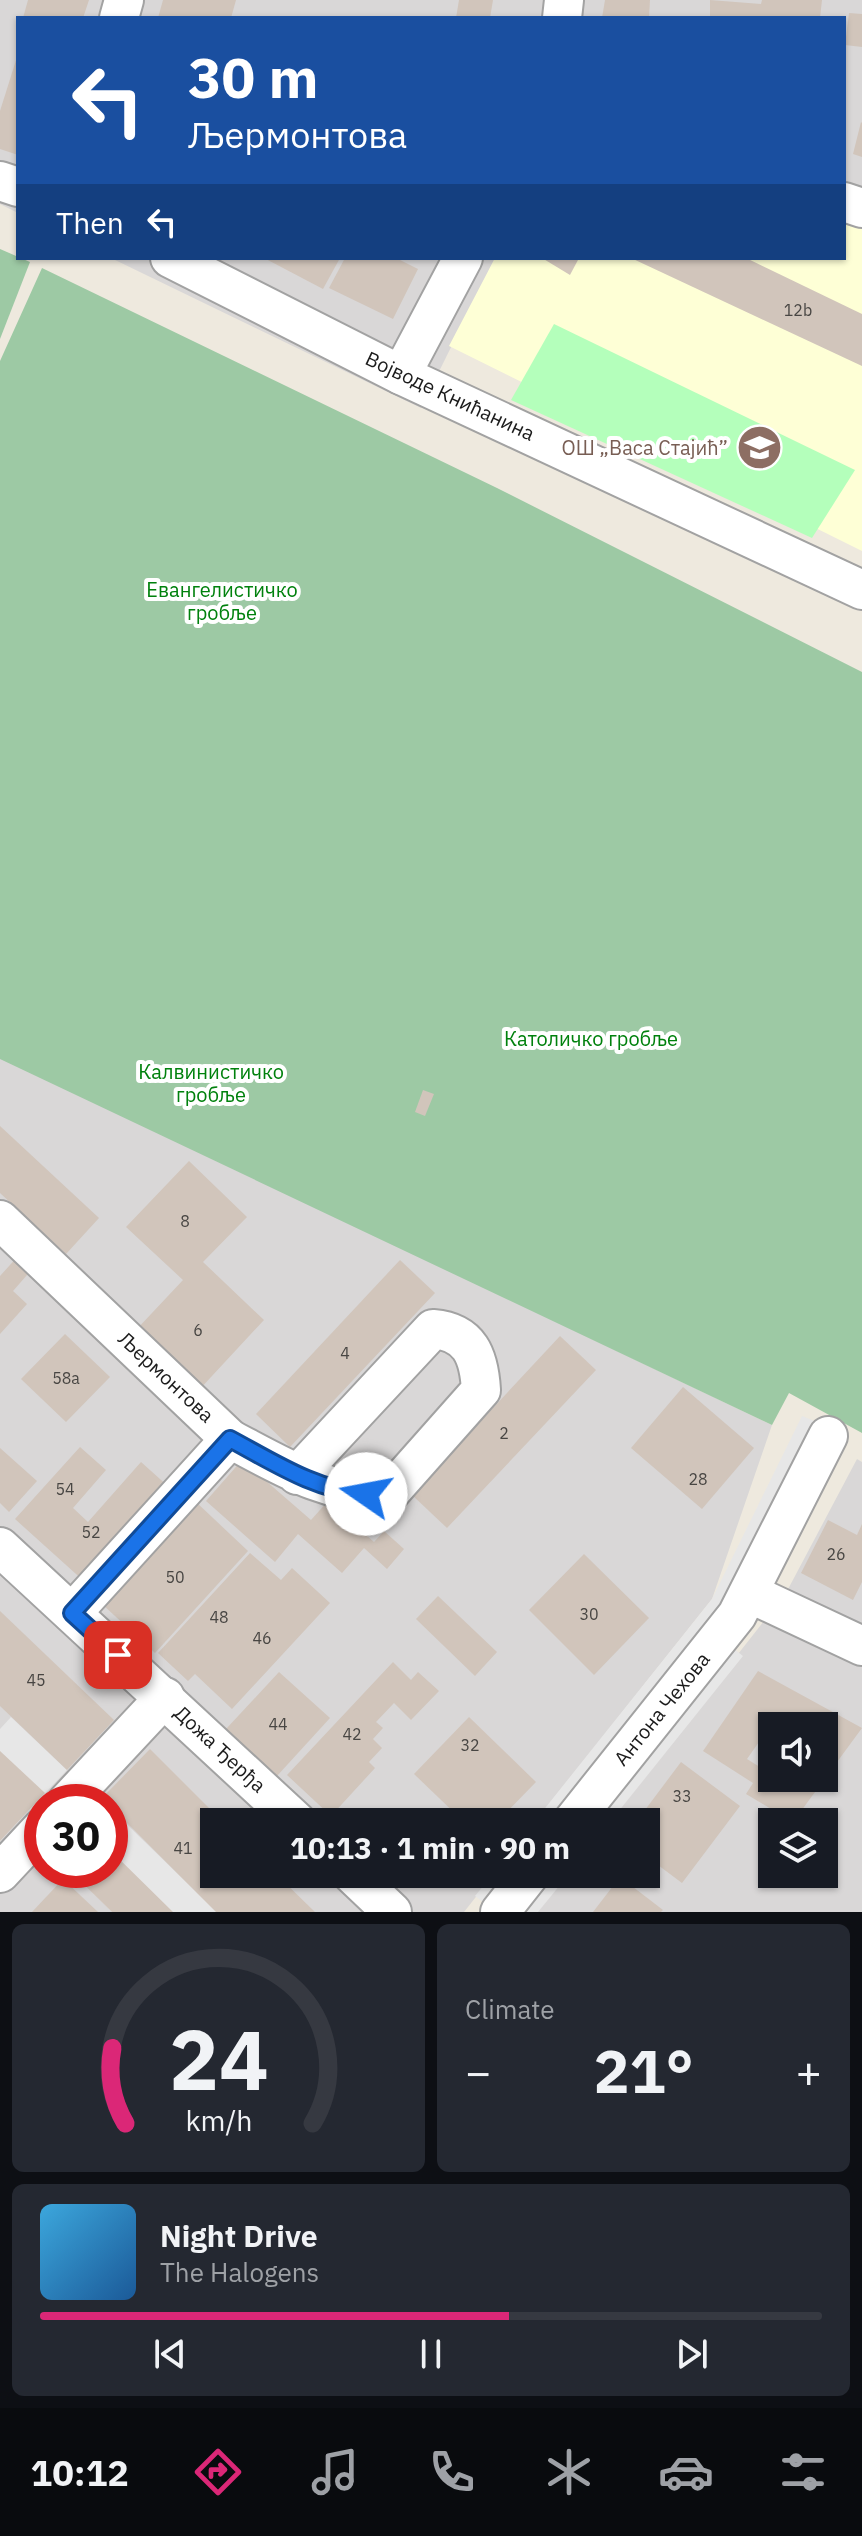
<!DOCTYPE html>
<html lang="en">
<head>
<meta charset="utf-8">
<style>
  body { margin:0; font-family:"IBM Plex Sans",sans-serif; background:#242831; color:#f1f3f6; height:100vh; display:flex; flex-direction:column; font-size:30px; white-space:nowrap }
  * { box-sizing:border-box; margin:0 }
  p { font-size:26px; color:#9ea1a6 }
  .icon { flex:none; width:44px; height:44px; fill:none; stroke:currentColor; stroke-width:2; stroke-linecap:round; stroke-linejoin:round }
  .map { position:relative; height:1912px; overflow:hidden }
  .side { display:flex; flex-direction:column; gap:12px; padding:12px; background:#0d0f14; flex:1 }
  .side>* { flex:none }
  .hud { position:absolute; left:16px; top:16px; width:830px; height:244px; border-radius:0px; box-shadow:0 2px 6px #0004; background:#1a4fa0; color:#fff; overflow:hidden }
  .tools { position:absolute; left:758px; top:1712px; display:grid; gap:16px }
  .tools a { display:grid; place-items:center; width:80px; height:80px; border-radius:0px; background:#171b24; box-shadow:0 2px 6px #0004; font-size:40px }
  .speed { position:absolute; left:24px; top:1784px; display:flex; gap:16px; font-size:40px; font-weight:700; text-align:center }
  .speed>* { display:grid; place-content:center; width:104px; height:104px; border-radius:50%; background:#171b24; box-shadow:0 2px 6px #0004; line-height:1 }
  .speed .limit { border:12px solid #d22; background:#fff; color:#111 }
  .pin { position:absolute; display:grid; place-items:center; width:68px; height:68px; color:#fff; margin:-34px; border-radius:16px; box-shadow:0 4px 12px #0006 }
  .me { position:absolute; width:88px; margin:-44px; rotate:282deg; stroke-linejoin:round; filter:drop-shadow(0 0 6px #0008) }
  .turn { display:flex; align-items:center; gap:28px; height:168px; padding:0 40px; font-size:36px }
  .turn .icon { width:104px; height:104px; stroke-width:2.5 }
  .turn b { display:block; font-size:56px; line-height:68px }
  .then { display:flex; align-items:center; height:76px; padding:0 40px; background:#0003; gap:16px; font-size:30px }
  .big { font-size:60px; font-weight:800; line-height:1.1 }
  .side .tile { flex:1; display:flex; flex-direction:column; justify-content:center; gap:12px; min-width:0; padding:0 28px; border-radius:12px; background:#242831 }
  .side .dial { align-items:center; gap:0 }
  .dial svg { height:208px; overflow:visible; fill:none; stroke:#363941; stroke-width:7; stroke-linecap:round; text-anchor:middle }
  .dial text { fill:#f1f3f6; stroke:none }
  .song { display:flex; align-items:center; gap:24px }
  .cover { width:96px; height:96px; border-radius:12px; background:linear-gradient(135deg,hsl(200 70% 55%),hsl(210 70% 35%)) }
  .played { height:8px; border-radius:4px; background:linear-gradient(90deg,#db2777 60%,#363941 60%) }
  .keys { display:flex; justify-content:space-around; direction:ltr }
  .heat { display:flex; justify-content:space-between; align-items:center; font-size:44px; direction:ltr }
  .side .tiles { flex:1; display:grid; gap:12px; grid-template-columns:1fr 1fr }
  .tile:last-child { grid-column:span 2 }
  .trip { position:absolute; left:200px; top:1808px; width:460px; height:80px; border-radius:0px; background:#171b24; box-shadow:0 2px 6px #0004; font-weight:800; line-height:80px; text-align:center }
  .dock { display:flex; height:128px; justify-content:space-around; align-items:center; background:#090b0e; color:#9ea1a6 }
  .dock .icon { width:56px; height:56px }
  .dock .selected { color:#db2777 }
  .dock b { font-size:36px; color:#f1f3f6 }
  .map>svg:first-child { display:block }
</style>
</head>
<body>
<div class="map">
<svg width="862" height="1912" viewBox="0 0 862 1912">
  <rect width="100%" height="100%" fill="#eee9de"/>
  <!-- residential -->
  <g fill="#d9d7d7" fill-rule="evenodd">
    <path d="M0,0h862v227l-18,-6v-203h-826v195l-18,-9z"/>
    <path d="M111,258h384l-74,150z"/>
    <path d="M0,1056l772,369 -60,174 -177,223h-321v52h280l-30,38h-464zM42,1802h68v68h-68z"/>
    <path d="M857,1459l5,3v450h-327l30,-38h81v-52h-40l180,-229zM772,1726h52v52h-52zM772,1822h52v52h-52z"/>
  </g>
  <!-- education -->
  <path fill="#feffd6" d="M844,221l18,6v324l-413,-205 46,-88h349z"/>
  <!-- cemetery -->
  <g fill="#9dc9a4">
    <path d="M0,249l30,13 -30,77z"/>
    <path d="M42,268l455,220 365,184v761l-73,-40 -17,32 -772,-366v-698z"/>
  </g>
  <!-- park -->
  <path fill="#b4ffbb" d="M554,324l301,146 -43,68 -301,-138z"/>
  <!-- parking -->
  <g fill="#e7e7e7">
    <path d="M802,1416l30,12 -112,210 23,18 -133,166h-76l178,-223z"/>
    <path d="M11,1717l56,53 -67,71v-112z"/>
    <path d="M110,1808l107,104h-105l-43,-42h41z"/>
    <path d="M493,1874h76l-31,38h-42l-21,-16z"/>
  </g>
  <!-- building -->
  <g fill="#d1c5bb" fill-rule="evenodd">
    <path d="M28,0h61l-6,18h-60z"/>
    <path d="M163,0h73l-5,18h-73z"/>
    <path d="M459,0h34l-3,18h-34z"/>
    <path d="M605,0h45l-1,18h-47z"/>
    <path d="M710,0l51,4 1,-4h60l-2,18h-110z"/>
    <path d="M849,13l13,1v33l-17,-2z"/>
    <path d="M17,57h1v98l-18,-6v-38z"/>
    <path d="M861,122l1,1v34l-9,-3z"/>
    <path d="M264,258h76l-17,31z"/>
    <path d="M345,258h51l22,11 -25,50 -64,-31z"/>
    <path d="M542,258h37l-9,17z"/>
    <path d="M631,258h115l116,56v52z"/>
    <path d="M423,1090l11,4 -9,22 -10,-4z"/>
    <path d="M0,1126l99,92 -33,36 -66,-61z"/>
    <path d="M189,1161l58,56 -44,45 61,58 -65,70 -63,-60 47,-50 -57,-53z"/>
    <path d="M20,1254l14,13 -21,24 14,13 -27,30v-58z"/>
    <path d="M400,1260l35,33 -145,154 -34,-33z"/>
    <path d="M65,1334l45,43 -44,45 -45,-43z"/>
    <path d="M560,1336l36,34 -149,158 -35,-33z"/>
    <path d="M683,1387l71,61 -52,61 -71,-61z"/>
    <path d="M80,1447l26,23 -33,38 15,14 53,-60 29,26 -84,95 -71,-64z"/>
    <path d="M0,1448l37,33 -28,31 -9,-9z"/>
    <path d="M242,1460l69,60 17,-19 46,41 10,-11 20,18 -17,20 -23,-21 -22,25 -44,-39 -23,28 -69,-61z"/>
    <path d="M196,1502l52,49 -93,102 -53,-49z"/>
    <path d="M828,1520l29,15 5,-11v58l-9,18 -52,-27z"/>
    <path d="M250,1553l31,27 11,-12 38,35 -98,106 -37,-35 -7,7 -30,-28z"/>
    <path d="M584,1554l65,64 -55,57 -65,-65z"/>
    <path d="M438,1596l59,56 -22,24 -59,-57z"/>
    <path d="M0,1611l114,109 -47,50 -67,-64z"/>
    <path d="M393,1662l18,18 7,-8 21,19 -28,29 -17,-17 -18,19 7,6 -10,11 9,9 -13,14 6,6 -44,48 -44,-41z"/>
    <path d="M758,1671l104,57 -69,94 -47,-28 7,-11 -50,-32zM772,1726h52v52h-52v-24l-9,15 -16,-10 21,-30 4,3z"/>
    <path d="M279,1672l51,46 -53,58 -51,-47z"/>
    <path d="M469,1717l67,65 -39,40h-33l-50,-48z"/>
    <path d="M150,1749l73,73h-9v52h62l39,38h-99l-106,-106v-4l-8,-4z"/>
    <path d="M0,1751l45,42 -45,48z"/>
    <path d="M681,1762l59,44 -58,77 -36,-27v-34h-10z"/>
    <path d="M110,1850l63,62h-61l-43,-42h41z"/>
    <path d="M620,1877l43,33 -2,2h-68z"/>
    <path d="M63,1879l35,33h-66z"/>
  </g>
  <g fill="none" stroke-linecap="round" stroke-linejoin="round">
    <defs>
      <g id="minor">
        <path d="M119,18l5,-18"/>
        <path d="M562,18l2,-18"/>
        <path d="M0,181l18,6"/>
        <path d="M844,202l18,6"/>
        <path d="M170,258l231,117 461,215"/>
        <path d="M401,375l62,-117"/>
        <path d="M0,1220l230,219 -158,174"/>
        <path d="M230,1439c57,30 91,52 157,57l94,-106c-2,-34 -11,-58 -48,-61l-136,146"/>
        <path d="M0,1547l297,275"/>
        <path d="M749,1593l113,53"/>
        <path d="M67,1802l98,-105"/>
        <path d="M572,1822l165,-207 91,-179"/>
        <path d="M0,1873l42,-45"/>
        <path d="M352,1874l40,38"/>
        <path d="M500,1912l30,-38"/>
      </g>
    </defs>
    <!-- minor casing -->
    <use href="#minor" stroke="#a2a2a2" stroke-width="42"/>
    <!-- minor -->
    <use href="#minor" stroke="#fff" stroke-width="38"/>
  </g>
  <g fill="none" stroke-linecap="round" stroke-linejoin="round">
    <defs>
      <path id="route" d="M118,1655l-46,-42 158,-174c43,23 87,52 136,55"/>
    </defs>
    <!-- route casing -->
    <use href="#route" stroke="#114b97" stroke-width="20"/>
    <!-- route -->
    <use href="#route" stroke="#1a73e8" stroke-width="14"/>
  </g>
  <!-- icons -->
  <defs>
    <symbol id="school-disc" viewBox="-11 -11 22 22"><circle r="9.5" fill="#8d6e63" stroke="#fff"/><path d="M0-5L7-2L0 1L-7-2ZM-4 1L0 2.5L4 1V4Q0 6-4 4Z" fill="#fff"/></symbol>
  </defs>
  <g fill-rule="evenodd">
    <use href="#school-disc" x="734" y="422" width="51" height="51"/>
  </g>
  <g text-anchor="middle" stroke-width="8" stroke-linejoin="round" paint-order="stroke">
    <!-- number labels -->
    <g font-size="16" fill="#484643">
      <text x="798" y="316">12b</text>
      <text x="185" y="1227">8</text>
      <text x="198" y="1336">6</text>
      <text x="345" y="1359">4</text>
      <text x="66" y="1384">58a</text>
      <text x="504" y="1439">2</text>
      <text x="698" y="1485">28</text>
      <text x="65" y="1495">54</text>
      <text x="91" y="1538">52</text>
      <text x="836" y="1560">26</text>
      <text x="175" y="1583">50</text>
      <text x="589" y="1620">30</text>
      <text x="219" y="1623">48</text>
      <text x="262" y="1644">46</text>
      <text x="36" y="1686">45</text>
      <text x="278" y="1730">44</text>
      <text x="352" y="1740">42</text>
      <text x="470" y="1751">32</text>
      <text x="682" y="1802">33</text>
      <text x="183" y="1854">41</text>
    </g>
    <!-- street labels -->
    <g font-size="20" fill="#1b1b1b" stroke="#fff">
      <text transform="translate(450 396) rotate(25)" y="7">Војводе Книћанина</text>
      <text transform="translate(166 1377) rotate(43)" y="7">Љермонтова</text>
      <text transform="translate(662 1709) rotate(-51)" y="7">Антона Чехова</text>
      <text transform="translate(220 1749) rotate(43)" y="7">Дожа Ђерђа</text>
    </g>
    <!-- education labels -->
    <g font-size="20" fill="#785e54" stroke="#fff" text-anchor="end">
      <text x="728" y="455">ОШ „Васа Стајић”</text>
    </g>
    <!-- park labels -->
    <g font-size="20" fill="#00810d" stroke="#fff">
      <text x="222" y="597">Евангелистичко<tspan x="222" dy="23">гробље</tspan></text>
      <text x="591" y="1046">Католичко гробље</text>
      <text x="211" y="1079">Калвинистичко<tspan x="211" dy="23">гробље</tspan></text>
    </g>
  </g>
</svg>
<div class="tools">
<a><svg class="icon" aria-label="sound" viewBox="0 0 24 24"><path d="M4 9h4l5-4v14l-5-4H4zM17 9q2 3 0 6"/></svg></a>
<a><svg class="icon" aria-label="layers" viewBox="0 0 24 24"><path d="M12 4l9 5-9 5-9-5zM3 14l9 5 9-5"/></svg></a>
</div>
<div class="speed"><div class="limit">30</div></div>
<div class="pin" style="left:118px;top:1655px;background:#d93025"><svg class="icon" aria-label="arrive" viewBox="0 0 24 24"><path d="M6 21V4h12l-3 4 3 4H6"/></svg></div>
<svg class="me" style="left:366px;top:1494px" viewBox="-20 -20 40 40"><circle r="19" fill="#fff"/><path d="M0-13L10 11 0 6-10 11z" fill="#1a73e8"/></svg>
<div class="trip">10:13 · 1 min · 90 m</div>
<div class="hud">
<div class="turn"><svg class="icon" aria-label="left" viewBox="0 0 24 24"><path d="M17 20v-9H6M10 6l-5 5 5 5"/></svg><div><b>30 m</b>Љермонтова</div></div>
<div class="then">Then<svg class="icon" aria-label="left" viewBox="0 0 24 24"><path d="M17 20v-9H6M10 6l-5 5 5 5"/></svg></div>
</div>
</div>
<section class="side">
<div class="tiles">
<div class="tile dial"><svg viewBox="0 0 100 80">
<path d="M14 69A42 42 0 1 1 86 69"/>
<path d="M14 69A42 42 0 0 1 9 40" stroke="#db2777"/>
<text x="50" y="56" font-size="32" font-weight="700">24</text>
<text x="50" y="72" font-size="11">km/h</text>
</svg></div>
<div class="tile"><p>Climate</p>
<div class="heat"><a>−</a><b class="big">21°</b><a>+</a></div>
</div>
<div class="tile">
<div class="song"><i class="cover"></i><div><b>Night Drive</b><p>The Halogens</p></div></div>
<div class="played"></div>
<div class="keys"><svg class="icon" aria-label="previous" viewBox="0 0 24 24"><path d="M18 5L8 12l10 7zM5 5v14"/></svg><svg class="icon" aria-label="pause" viewBox="0 0 24 24"><path d="M8 5v14M16 5v14"/></svg><svg class="icon" aria-label="next" viewBox="0 0 24 24"><path d="M6 5l10 7-10 7zM19 5v14"/></svg></div>
</div>
</div>
</section>
<nav class="dock">
<b>10:12</b>
<svg class="icon selected" aria-label="directions" viewBox="0 0 24 24"><path d="M12 3l9 9-9 9-9-9zM9 14v-3h6M13 9l2 2-2 2"/></svg>
<svg class="icon" aria-label="music" viewBox="0 0 24 24"><path d="M9 18V5l10-2v13"/><circle cx="6" cy="18" r="3"/><circle cx="16" cy="16" r="3"/></svg>
<svg class="icon" aria-label="phone" viewBox="0 0 24 24"><path d="M5 4h4l2 5-3 2q2 4 5 5l2-3 5 2v4C11 20 4 13 5 4z"/></svg>
<svg class="icon" aria-label="climate" viewBox="0 0 24 24"><path d="M12 3v18M4 7l16 10M4 17L20 7"/></svg>
<svg class="icon" aria-label="car" viewBox="0 0 24 24"><path d="M5 17H2v-5l4-1 3-4h7l3 4 3 1v5h-3M9 17h6M6 11h13"/><circle cx="7" cy="17" r="2"/><circle cx="17" cy="17" r="2"/></svg>
<svg class="icon" aria-label="filters" viewBox="0 0 24 24"><path d="M4 7h16M4 17h16"/><circle cx="9" cy="7" r="2"/><circle cx="15" cy="17" r="2"/></svg>
</nav>
</body>
</html>
